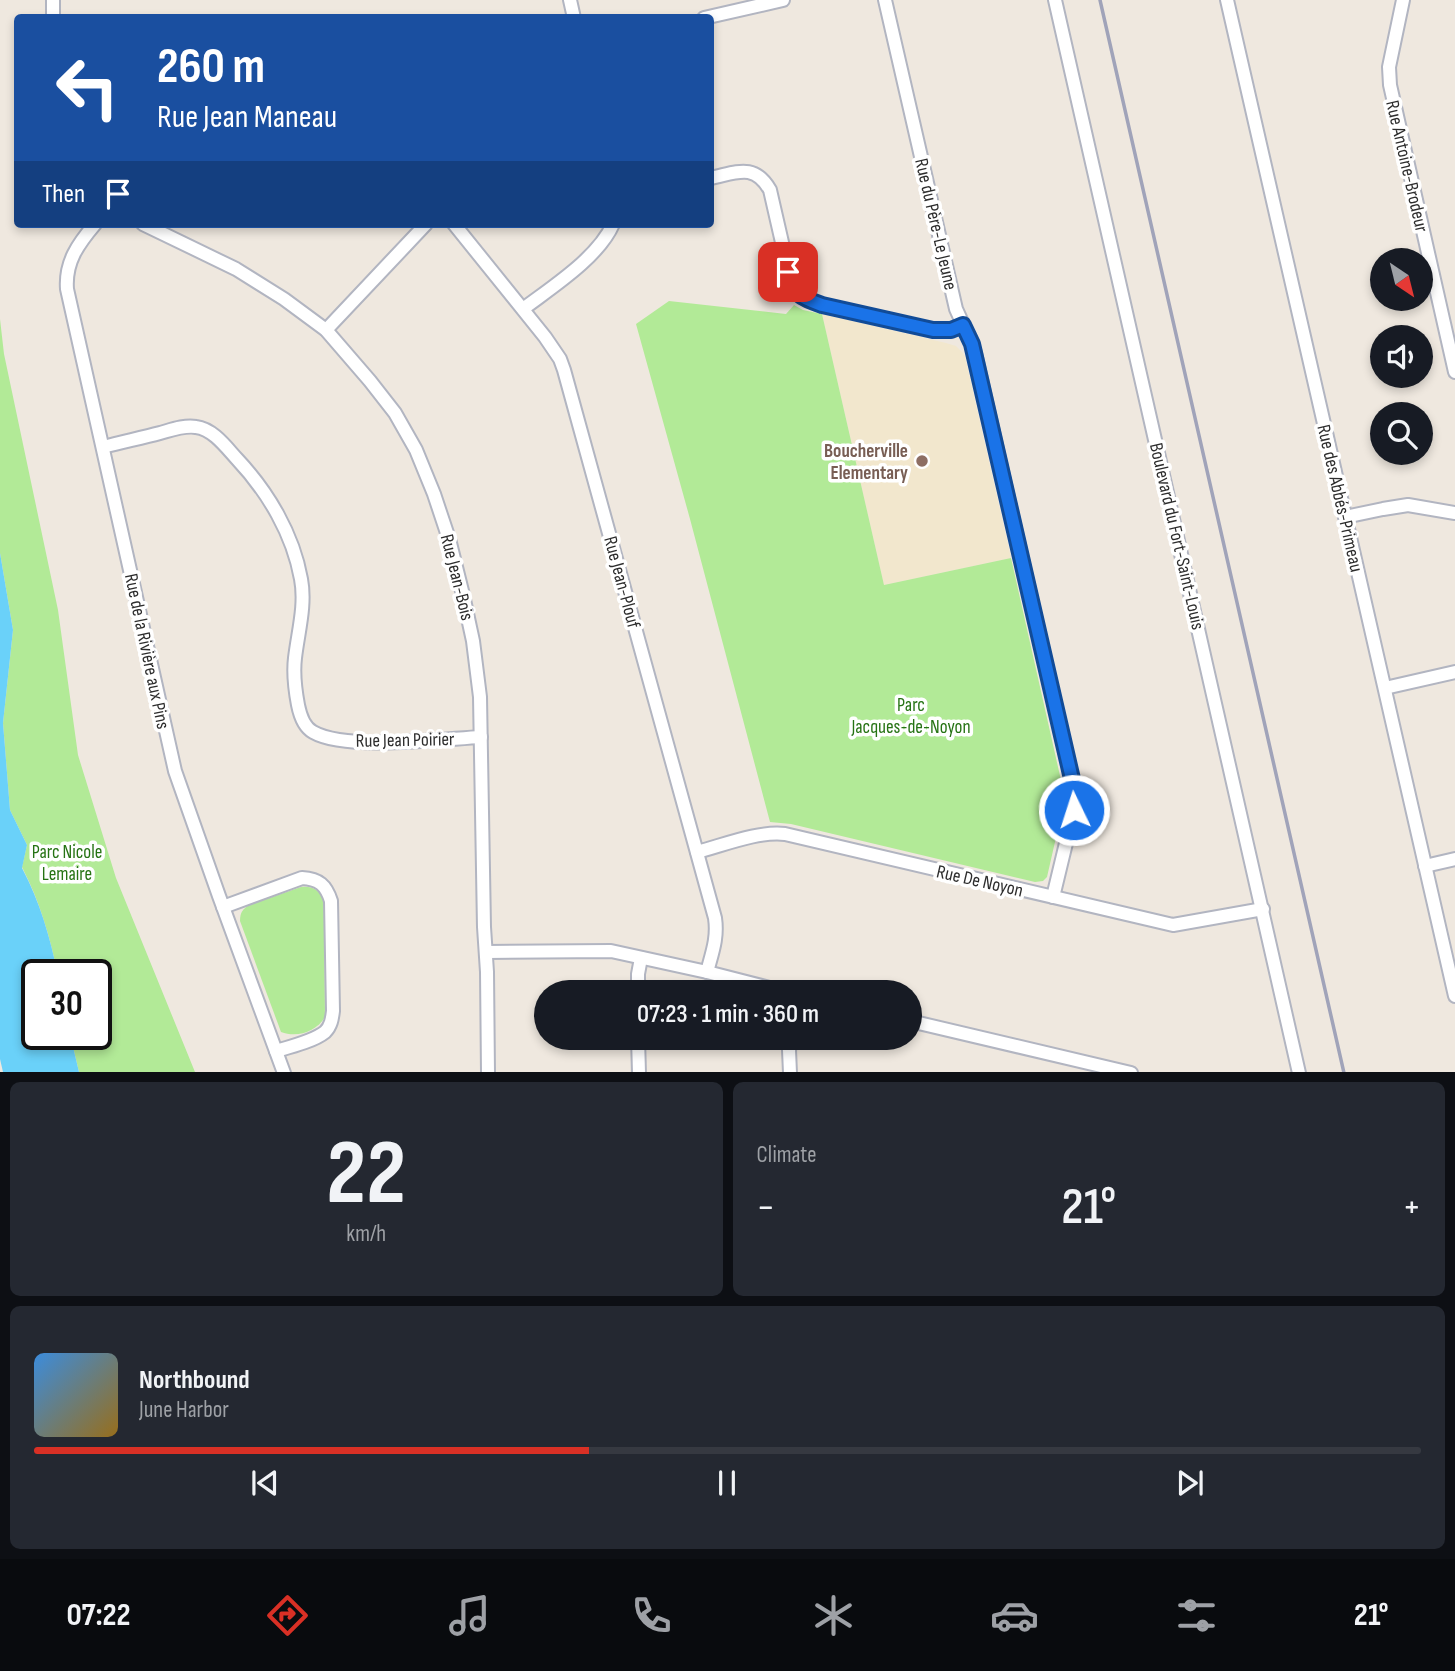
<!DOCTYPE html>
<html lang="en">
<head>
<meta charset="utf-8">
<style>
  body { margin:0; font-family:"Sofia Sans Condensed",sans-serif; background:#242831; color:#f1f3f6; height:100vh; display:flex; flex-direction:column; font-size:26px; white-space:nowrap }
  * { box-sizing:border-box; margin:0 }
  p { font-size:23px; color:#9ea1a6 }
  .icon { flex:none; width:38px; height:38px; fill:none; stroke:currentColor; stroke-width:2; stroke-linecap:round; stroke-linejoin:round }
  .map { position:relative; height:1072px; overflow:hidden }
  .side { display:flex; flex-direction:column; gap:10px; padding:10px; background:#0d0f14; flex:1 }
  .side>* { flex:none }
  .hud { position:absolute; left:14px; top:14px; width:700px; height:214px; border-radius:7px; box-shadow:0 4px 10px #0003; background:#1a4fa0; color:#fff; overflow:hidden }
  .needle { width:46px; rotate:145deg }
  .buttons { position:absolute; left:1370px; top:248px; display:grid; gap:14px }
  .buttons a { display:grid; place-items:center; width:63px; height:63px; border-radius:50%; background:#171b24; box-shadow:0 4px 10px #0003; font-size:35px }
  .speed { position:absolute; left:21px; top:959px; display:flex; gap:14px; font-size:35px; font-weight:700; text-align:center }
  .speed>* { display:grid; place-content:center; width:91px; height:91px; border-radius:50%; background:#171b24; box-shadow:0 4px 10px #0003; line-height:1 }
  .speed .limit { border:4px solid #111; border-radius:10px; background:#fff; color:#111 }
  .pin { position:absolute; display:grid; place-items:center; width:60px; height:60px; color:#fff; margin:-30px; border-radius:14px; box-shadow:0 4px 10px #0006 }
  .me { position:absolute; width:77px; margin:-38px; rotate:356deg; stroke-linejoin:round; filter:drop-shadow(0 0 5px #0008) }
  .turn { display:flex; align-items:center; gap:24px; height:147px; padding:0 28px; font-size:32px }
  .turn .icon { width:91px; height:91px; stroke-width:2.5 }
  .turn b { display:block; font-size:49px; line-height:60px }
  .then { display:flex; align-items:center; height:66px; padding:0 28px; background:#0003; gap:14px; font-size:26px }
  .big { font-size:52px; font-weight:600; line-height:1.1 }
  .side .card { flex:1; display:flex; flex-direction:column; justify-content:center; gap:10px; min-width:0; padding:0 24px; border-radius:10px; background:#242831 }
  .side .dial { align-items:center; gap:0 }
  .dial b { font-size:91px; line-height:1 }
  .song { display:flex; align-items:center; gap:21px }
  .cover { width:84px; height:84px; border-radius:10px; background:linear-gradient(135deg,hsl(210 70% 55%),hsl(40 70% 35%)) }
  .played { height:7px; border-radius:4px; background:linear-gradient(90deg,#d93025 40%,#363941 40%) }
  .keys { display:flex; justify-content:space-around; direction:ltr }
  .heat { display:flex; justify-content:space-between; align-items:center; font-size:38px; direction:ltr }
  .side .tiles { flex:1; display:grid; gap:10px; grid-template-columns:1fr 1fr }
  .card:last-child { grid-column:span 2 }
  .trip { position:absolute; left:534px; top:980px; width:388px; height:70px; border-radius:35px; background:#171b24; box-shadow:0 4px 10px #0003; font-weight:600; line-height:70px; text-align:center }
  .tab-bar { display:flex; height:112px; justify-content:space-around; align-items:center; background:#090b0e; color:#9ea1a6 }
  .tab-bar .icon { width:49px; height:49px }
  .tab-bar .current { color:#d93025 }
  .tab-bar b { font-size:32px; color:#f1f3f6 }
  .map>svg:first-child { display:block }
</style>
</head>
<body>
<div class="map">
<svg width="1455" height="1073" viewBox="0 0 1455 1073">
  <rect width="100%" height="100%" fill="#efe8df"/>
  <!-- education -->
  <path fill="#f2e7cd" d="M822,314l124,29 10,3 6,6 3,5 46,201 -127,27z"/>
  <!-- green -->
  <g fill="#b2ea97">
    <path d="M669,301l117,13 8,-9 9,5 19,4 62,271 127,-27 54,240 -18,79 -4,4 -8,1 -244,-58 -21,-2 -80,-303 -54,-195z"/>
    <path d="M0,319l4,35 54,256 20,145 38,123 79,194h-116l-9,-38h26v-59h-38c-8,-38 -18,-73 -36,-108l5,-22 -17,-35 -7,-87 10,-93 -13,-77z"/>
    <path d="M301,887c12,-1 19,3 23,15l1,115c-9,15 -28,21 -44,15l-41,-111c0,-9 3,-12 9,-16z"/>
  </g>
  <!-- water -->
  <path fill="#6ad1f9" d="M0,553l13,77 -10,93 7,87 17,35 -5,23c18,34 28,69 36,107h-21v59h33l9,38h-76l-3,-13z"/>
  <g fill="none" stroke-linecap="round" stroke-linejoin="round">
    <defs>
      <g id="minor">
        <path d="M53,0v18"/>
        <path d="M570,0l4,18"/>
        <path d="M885,0l71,309 16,35 3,9 100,439 -1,18 -21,87"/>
        <path d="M1055,0l244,1073"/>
        <path d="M1227,0l228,996"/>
        <path d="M1403,0l-14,67 1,18 65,287"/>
        <path d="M704,18l79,-18"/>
        <path d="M710,178c26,-5 44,-16 60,12l22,96c7,11 18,14 30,19l111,25h18l12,-5"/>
        <path d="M95,224c-17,20 -30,38 -28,65l108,482 44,125 65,177"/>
        <path d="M143,224l93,45 48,30 42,31 44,51 25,32 21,37 18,44 15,45 14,56 10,46 7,56 4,230 3,45 1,101"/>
        <path d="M454,224l91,113 15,22 4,11 151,548c3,20 -3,35 -8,54"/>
        <path d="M523,309c29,-22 75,-51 90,-85"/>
        <path d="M326,330l100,-106"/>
        <path d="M103,447c19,-5 38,-9 57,-14 11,-3 24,-8 36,-6 17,2 30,20 41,32 31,33 56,75 64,120 5,26 -3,53 -6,79 -2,16 0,31 3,47 2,10 6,22 15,27 33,19 129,7 168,5"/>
        <path d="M1345,517l38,-8 25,-4 47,8"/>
        <path d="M1385,688l70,-16"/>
        <path d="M697,852c27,-7 60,-21 88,-18l388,91 90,-16"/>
        <path d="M1425,866l30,-7"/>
        <path d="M223,907l79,-29c17,1 24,7 29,23l2,110c-1,8 -2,15 -8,21 -11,9 -35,15 -49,19"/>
        <path d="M486,952l125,-1 96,21 78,20"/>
        <path d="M638,992v-18l3,-16"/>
        <path d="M910,1021l221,52"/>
        <path d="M638,1038l1,35"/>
        <path d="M790,1073l-1,-23 3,-12"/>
      </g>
    </defs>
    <!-- minor casing -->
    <use href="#minor" stroke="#b2b5c1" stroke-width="16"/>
    <!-- minor -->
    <use href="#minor" stroke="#fff" stroke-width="12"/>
    <!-- rail -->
    <path stroke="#a0a3b9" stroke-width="3.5" d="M1100,0l244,1073"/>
  </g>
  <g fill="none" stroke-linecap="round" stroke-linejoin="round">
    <defs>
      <path id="route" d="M788,272c6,23 12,25 34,33l111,25h18l12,-5 9,19 103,448 -1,18"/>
    </defs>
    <!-- route casing -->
    <use href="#route" stroke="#114b97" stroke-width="18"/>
    <!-- route -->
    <use href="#route" stroke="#1a73e8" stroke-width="12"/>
  </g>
  <!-- markers -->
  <circle fill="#8d6e63" stroke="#fff" stroke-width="2.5" cx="922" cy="461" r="7"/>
  <g text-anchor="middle" stroke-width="7" stroke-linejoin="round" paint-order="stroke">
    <!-- street labels -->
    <g font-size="19" fill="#2d2d2d" stroke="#fff">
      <text transform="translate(1408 166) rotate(77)" y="7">Rue Antoine-Brodeur</text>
      <text transform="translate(937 224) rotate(77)" y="7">Rue du Père-Le Jeune</text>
      <text transform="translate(1341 498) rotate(77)" y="7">Rue des Abbés-Primeau</text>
      <text transform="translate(1178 536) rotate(77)" y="7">Boulevard du Fort-Saint-Louis</text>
      <text transform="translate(458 577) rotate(76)" y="7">Rue Jean-Bois</text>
      <text transform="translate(623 582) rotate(75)" y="7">Rue Jean-Plouf</text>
      <text transform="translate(148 651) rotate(78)" y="7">Rue de la Rivière aux Pins</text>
      <text transform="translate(405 739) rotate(-1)" y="7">Rue Jean Poirier</text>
      <text transform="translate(980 880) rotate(13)" y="7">Rue De Noyon</text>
    </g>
    <!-- education labels -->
    <g font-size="19" font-weight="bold" fill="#785e54" stroke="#fff" text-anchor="end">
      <text x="908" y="457">Boucherville<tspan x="908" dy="22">Elementary</tspan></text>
    </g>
    <!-- park labels -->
    <g font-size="19" fill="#267314" stroke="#fff">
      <text x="911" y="711">Parc<tspan x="911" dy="22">Jacques-de-Noyon</tspan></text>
      <text x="67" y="858">Parc Nicole<tspan x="67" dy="22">Lemaire</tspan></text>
    </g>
  </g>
</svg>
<div class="buttons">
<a><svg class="needle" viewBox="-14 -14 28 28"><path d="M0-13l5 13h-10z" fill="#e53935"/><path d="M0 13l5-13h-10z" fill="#9ea1a6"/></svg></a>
<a><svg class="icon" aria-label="sound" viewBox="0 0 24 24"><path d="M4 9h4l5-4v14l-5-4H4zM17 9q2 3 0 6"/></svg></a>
<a><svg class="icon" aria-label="search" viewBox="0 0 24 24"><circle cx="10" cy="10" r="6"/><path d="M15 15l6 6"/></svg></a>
</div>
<div class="speed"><div class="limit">30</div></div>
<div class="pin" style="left:788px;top:272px;background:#d93025"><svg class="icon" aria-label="arrive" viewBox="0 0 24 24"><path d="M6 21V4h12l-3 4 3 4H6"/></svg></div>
<svg class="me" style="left:1074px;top:810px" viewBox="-20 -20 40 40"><circle r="17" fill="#1a73e8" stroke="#fff" stroke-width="3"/><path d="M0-11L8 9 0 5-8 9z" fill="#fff"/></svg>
<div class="trip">07:23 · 1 min · 360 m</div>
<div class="hud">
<div class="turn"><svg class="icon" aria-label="left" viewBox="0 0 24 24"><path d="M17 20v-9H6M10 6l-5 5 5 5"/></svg><div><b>260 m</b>Rue Jean Maneau</div></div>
<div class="then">Then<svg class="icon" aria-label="arrive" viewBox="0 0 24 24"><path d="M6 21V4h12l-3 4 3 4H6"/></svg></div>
</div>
</div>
<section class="side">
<div class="tiles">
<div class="card dial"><b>22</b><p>km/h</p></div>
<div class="card"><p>Climate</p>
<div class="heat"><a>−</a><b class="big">21°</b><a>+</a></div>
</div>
<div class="card">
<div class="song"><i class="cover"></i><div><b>Northbound</b><p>June Harbor</p></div></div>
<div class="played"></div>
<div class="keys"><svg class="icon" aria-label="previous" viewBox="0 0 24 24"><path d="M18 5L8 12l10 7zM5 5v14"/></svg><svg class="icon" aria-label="pause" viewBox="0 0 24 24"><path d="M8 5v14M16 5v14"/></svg><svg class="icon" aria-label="next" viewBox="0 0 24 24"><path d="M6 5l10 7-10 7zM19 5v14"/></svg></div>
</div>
</div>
</section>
<nav class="tab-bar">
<b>07:22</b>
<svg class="icon current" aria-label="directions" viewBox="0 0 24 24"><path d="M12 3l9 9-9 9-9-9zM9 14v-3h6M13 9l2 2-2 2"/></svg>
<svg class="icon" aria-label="music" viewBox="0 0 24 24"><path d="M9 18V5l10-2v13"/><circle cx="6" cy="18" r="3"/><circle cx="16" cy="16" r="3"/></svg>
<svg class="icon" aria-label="phone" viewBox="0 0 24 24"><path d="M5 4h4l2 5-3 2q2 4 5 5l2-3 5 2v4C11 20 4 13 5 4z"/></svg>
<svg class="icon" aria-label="climate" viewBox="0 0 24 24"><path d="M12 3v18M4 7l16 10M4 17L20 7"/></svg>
<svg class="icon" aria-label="car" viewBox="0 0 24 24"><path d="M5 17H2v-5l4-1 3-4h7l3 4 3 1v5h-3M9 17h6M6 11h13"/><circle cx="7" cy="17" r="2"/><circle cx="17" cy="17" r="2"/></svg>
<svg class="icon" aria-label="filters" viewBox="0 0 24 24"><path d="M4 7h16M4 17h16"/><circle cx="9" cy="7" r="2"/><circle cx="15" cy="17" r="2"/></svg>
<b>21°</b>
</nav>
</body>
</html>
